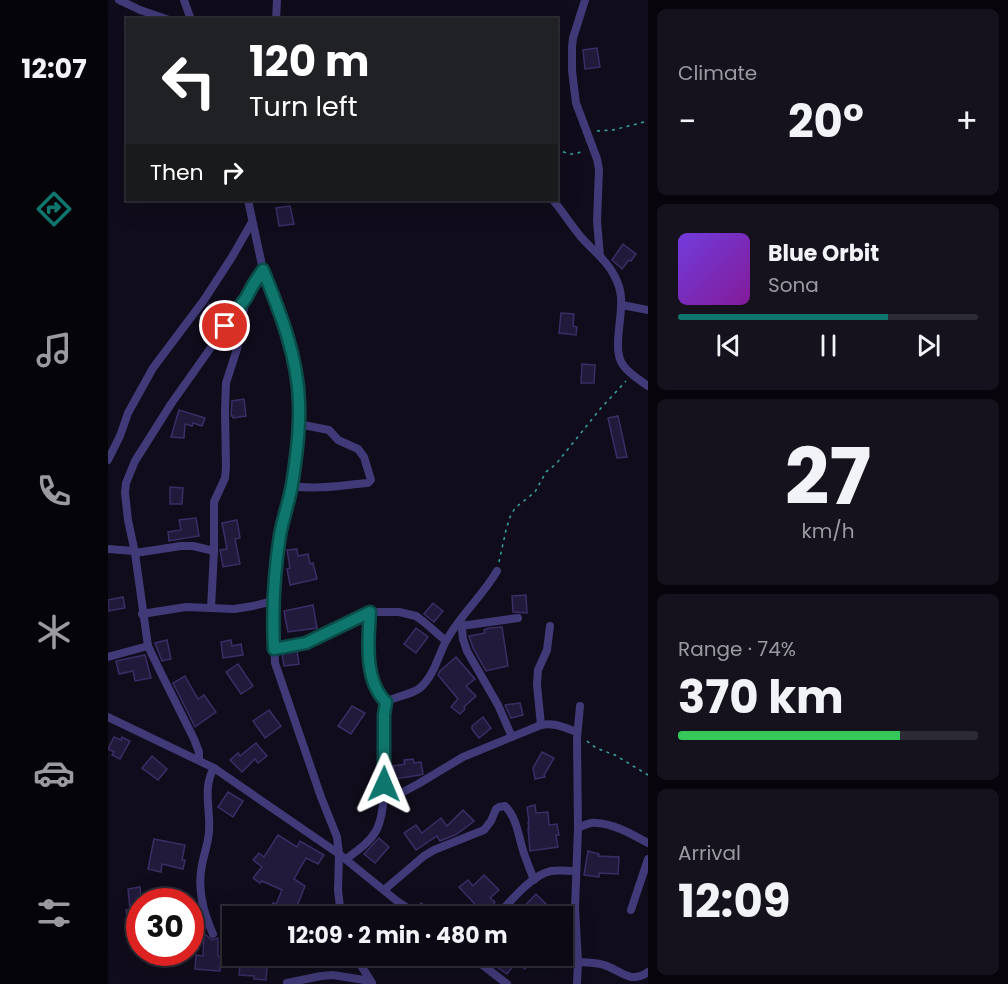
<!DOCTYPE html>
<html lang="en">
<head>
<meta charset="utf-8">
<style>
  body { margin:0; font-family:Poppins,sans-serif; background:#15121d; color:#f1f3f6; height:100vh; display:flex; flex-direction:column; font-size:22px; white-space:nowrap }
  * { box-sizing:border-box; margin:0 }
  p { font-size:20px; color:#9a9aa0 }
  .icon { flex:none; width:33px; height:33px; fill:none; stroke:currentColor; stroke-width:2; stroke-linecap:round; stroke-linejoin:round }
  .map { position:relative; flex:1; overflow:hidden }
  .panel { display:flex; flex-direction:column; gap:9px; padding:9px; background:#07050b; width:360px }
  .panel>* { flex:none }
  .hud { position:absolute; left:18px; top:18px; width:432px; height:183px; border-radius:0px; box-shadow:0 6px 24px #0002,0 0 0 2px #2c2a34; background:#202124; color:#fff; overflow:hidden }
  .speed { position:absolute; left:18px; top:888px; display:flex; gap:12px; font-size:30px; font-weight:700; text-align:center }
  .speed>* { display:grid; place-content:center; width:78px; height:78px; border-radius:50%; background:#0c0914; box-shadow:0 6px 24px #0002,0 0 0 2px #2c2a34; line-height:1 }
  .speed .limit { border:9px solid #d22; background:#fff; color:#111 }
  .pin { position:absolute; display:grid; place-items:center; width:51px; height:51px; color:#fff; margin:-26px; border:3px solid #fff; border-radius:50%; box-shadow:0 2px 6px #0007 }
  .me { position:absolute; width:66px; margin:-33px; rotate:1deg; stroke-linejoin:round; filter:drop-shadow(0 0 4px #0008) }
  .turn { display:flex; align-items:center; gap:21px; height:126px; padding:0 24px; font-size:27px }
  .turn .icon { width:78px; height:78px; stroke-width:2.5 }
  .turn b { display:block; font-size:42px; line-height:51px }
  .then { display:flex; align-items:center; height:57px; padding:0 24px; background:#0003; gap:12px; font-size:22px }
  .big { font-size:45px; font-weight:700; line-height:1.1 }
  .panel .tile { flex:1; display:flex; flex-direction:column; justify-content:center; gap:9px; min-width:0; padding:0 21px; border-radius:9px; background:#15121d }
  .panel .dial { align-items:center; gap:0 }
  .dial b { font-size:78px; line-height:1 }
  .song { display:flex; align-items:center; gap:18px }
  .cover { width:72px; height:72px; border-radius:9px; background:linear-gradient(135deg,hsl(260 70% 55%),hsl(290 70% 35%)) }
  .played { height:6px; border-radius:3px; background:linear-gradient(90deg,#0f766e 70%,#2c2a34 70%) }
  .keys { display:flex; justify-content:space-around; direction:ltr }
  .heat { display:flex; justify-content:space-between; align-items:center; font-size:33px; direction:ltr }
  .charge { height:9px; border-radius:4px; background:linear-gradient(90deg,#34c759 74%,#2c2a34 0) }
  .trip { position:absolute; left:114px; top:906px; width:351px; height:60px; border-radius:0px; background:#0c0914; box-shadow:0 6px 24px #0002,0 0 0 2px #2c2a34; font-weight:700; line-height:60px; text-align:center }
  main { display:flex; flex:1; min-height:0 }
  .tab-bar { display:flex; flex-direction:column; width:108px; justify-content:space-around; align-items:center; background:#050408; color:#9a9aa0 }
  .tab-bar .icon { width:42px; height:42px }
  .tab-bar .on { color:#0f766e }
  .tab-bar b { font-size:27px; color:#f1f3f6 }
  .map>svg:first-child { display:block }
</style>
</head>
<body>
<main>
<nav class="tab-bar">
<b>12:07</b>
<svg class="icon on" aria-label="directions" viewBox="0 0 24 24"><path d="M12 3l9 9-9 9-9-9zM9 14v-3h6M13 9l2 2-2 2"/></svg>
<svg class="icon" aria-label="music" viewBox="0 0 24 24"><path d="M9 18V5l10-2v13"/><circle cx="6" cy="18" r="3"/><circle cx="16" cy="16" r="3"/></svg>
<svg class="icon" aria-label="phone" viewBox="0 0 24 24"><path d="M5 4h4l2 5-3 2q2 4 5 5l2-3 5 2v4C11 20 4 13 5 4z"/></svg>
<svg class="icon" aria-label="climate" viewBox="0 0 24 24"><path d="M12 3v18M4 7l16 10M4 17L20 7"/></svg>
<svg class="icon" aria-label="car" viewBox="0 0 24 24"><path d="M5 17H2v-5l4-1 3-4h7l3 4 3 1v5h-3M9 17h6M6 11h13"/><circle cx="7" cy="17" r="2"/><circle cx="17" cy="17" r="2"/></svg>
<svg class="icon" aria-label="filters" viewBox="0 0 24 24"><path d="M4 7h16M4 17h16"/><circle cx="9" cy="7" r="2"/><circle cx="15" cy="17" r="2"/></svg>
</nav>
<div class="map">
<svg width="540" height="984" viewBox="0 0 540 984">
  <rect width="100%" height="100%" fill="#100c1b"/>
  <!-- building -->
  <g fill="#221a3b" stroke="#3b2d66" stroke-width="1.5">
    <path d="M489,48l3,19 -15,2 -2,-19z"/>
    <path d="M182,206l4,18 -15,2 -3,-18z"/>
    <path d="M515,244l13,10 -5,7 -2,-1 -7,9 -10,-9z"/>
    <path d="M101,304l12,8 -9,14 -12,-9z"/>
    <path d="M453,313l13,1 -1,12 4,1 -1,8 -17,-2z"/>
    <path d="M474,364l13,1 -1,18h-13z"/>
    <path d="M136,399l2,17 -13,2v-2h-2l1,-15z"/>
    <path d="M71,410l26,8 -3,8 -9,-3 -1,3 -7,-2 -1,14 -13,-1z"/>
    <path d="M510,416l9,41 -10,1 -9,-40z"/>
    <path d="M62,487l13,1 -1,16h-12z"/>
    <path d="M88,518l3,18 -30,5 -1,-9 13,-2 -2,-10z"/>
    <path d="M129,520l3,18 -5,1 5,25 -17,3 -3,-17 7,-1 -5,-26z"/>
    <path d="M189,549l1,7 10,-2 2,10 3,-1 4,16 -27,6 -3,-16 3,-1 -3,-18z"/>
    <path d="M418,595l1,18 -14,-1 -1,-16z"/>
    <path d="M15,597l2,11 -17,3v-11z"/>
    <path d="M325,603l10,8 -9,11 -10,-8z"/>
    <path d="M205,605l4,23 -29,4 -4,-21z"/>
    <path d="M394,627l6,39 -22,5 -13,-23 -4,-12 16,-3 -1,-3 5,-2z"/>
    <path d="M308,628l12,9 -12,16 -12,-9z"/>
    <path d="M59,640l4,19 -9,2 -7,-18z"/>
    <path d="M123,640l1,6 9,-2 2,11 -20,3 -2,-16z"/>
    <path d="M189,651l2,13 -15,2 -2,-12z"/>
    <path d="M37,655l6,23 -16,3 -2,-10 -14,3 -3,-13z"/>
    <path d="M348,657l19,22 -9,7 10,10 -12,11 1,2 -5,5 -9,-7 7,-8 -20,-24 2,-4z"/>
    <path d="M130,664l15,22 -12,8 -15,-22z"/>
    <path d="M77,676l13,23 6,-4 12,17 -21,15 -22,-44z"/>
    <path d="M412,703l3,12 -12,3 -6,-13z"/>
    <path d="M244,706l13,7 -14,21 -13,-8z"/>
    <path d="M161,710l12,16 -16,12 -12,-17z"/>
    <path d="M375,717l8,11 -12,10 -7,-9v-3z"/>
    <path d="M6,737l7,3 1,-3 8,4 -10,18 -8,-4 2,-3 -6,-3z"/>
    <path d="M148,743l11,13 -9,7 -3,-4 -13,13 -12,-12 8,-7 2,3z"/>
    <path d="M434,752l12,6 -10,17 1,2 -10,2 -2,-11z"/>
    <path d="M44,756l15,13 -9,11 -16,-12z"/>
    <path d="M305,759l1,4 7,-1 2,12 -3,1 -25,4 -2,-13 12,-2 -1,-4z"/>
    <path d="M120,792l15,9 -10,16 -15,-10z"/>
    <path d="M427,805l1,8 12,-1 1,13 8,-1 2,11h-3l2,12 -28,4 -2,-23h1l-1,-6h1l-2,-15z"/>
    <path d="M355,810l11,11 -6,5 -13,9 -15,6 -3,-5 -21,14 -12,-17 12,-8 6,8 19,-15 6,8z"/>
    <path d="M170,835l19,12 3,-6 24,14 -6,9 -12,-6 -12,21 11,7 -12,30h-25l5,-13 3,1 6,-14 -20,-9 -2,2 -7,-5 9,-11 -9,-7 6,-7 5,4z"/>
    <path d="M271,838l10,9 -14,16 -11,-9z"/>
    <path d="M46,839l31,6 -3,15h3l-2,9 -21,-5 -1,8 -13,-3z"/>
    <path d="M480,851l11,3 -1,2 21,1 -1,17 -19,-1v4l-15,-2z"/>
    <path d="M376,875l15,15 -9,8 5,4 -9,14 -27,-29 9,-7 5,6z"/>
    <path d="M32,887l1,15h-1v30l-9,2 -5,-24 4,-1 -2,-20z"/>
    <path d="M428,894l13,13 -9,9h-25z"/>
    <path d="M313,903l19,13 6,-9 15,9h-36l-1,-3 -6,-5z"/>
    <path d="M96,935h2l6,5 6,-2v18l3,1 -1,14 -25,-2 1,-14 7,1z"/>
    <path d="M133,956l15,2v-2h12l-2,24 -12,-1v-3l-15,-1z"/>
    <path d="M373,956h43l7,5 -6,8 -9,-7 -9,12z"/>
  </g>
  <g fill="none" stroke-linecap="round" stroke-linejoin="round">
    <!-- path -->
    <g stroke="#34a6a5" stroke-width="1.5" stroke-dasharray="3 4.5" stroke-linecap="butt">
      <path d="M489,131l16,-1 35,-9"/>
      <path d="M448,149c13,5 16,8 28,1"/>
      <path d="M391,562l7,-32 4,-13 5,-9 20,-16 11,-20 10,-8 45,-56 25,-27"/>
      <path d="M479,741l9,7 19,7 33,20"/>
    </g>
    <!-- minor -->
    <g stroke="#403a78" stroke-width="8">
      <path d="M11,0l21,10 29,10"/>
      <path d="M76,0l7,20"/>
      <path d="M477,0l-12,38 -1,9v24l4,32 21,56 2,10 -2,52 3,35"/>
      <path d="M168,20l1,-20"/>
      <path d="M140,200l15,70 19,47 8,31 7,32 2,24 -2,38 -5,44 -11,46 -6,41 -2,28 2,62 46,134 16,40 2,17 -1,36 3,26"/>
      <path d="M445,200c10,12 18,25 28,37 11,13 25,22 33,38 5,9 8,21 7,31 0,17 -8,46 2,59 6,9 17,15 25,21"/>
      <path d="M514,305l26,5"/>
      <path d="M0,460l12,-24 8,-23 25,-45 51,-68 28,-43 20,-35"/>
      <path d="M184,486c25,4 50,-1 76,-3l3,-3 -7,-23 -6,-8 -20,-9 -9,-10 -31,-6"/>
      <path d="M0,549l26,2"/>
      <path d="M27,553l46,-7h12l21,5"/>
      <path d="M103,608l3,-57v-49l11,-24 1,-11 -1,-56 1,-28 11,-34 8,-47"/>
      <path d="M262,612c-2,29 -6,69 16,90"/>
      <path d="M34,614l44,-7 48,2 19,-3 20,-5"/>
      <path d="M353,620l2,19 4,12 31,54 14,32"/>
      <path d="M353,626l57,-8"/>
      <path d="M166,649l32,-6 64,-31h29l17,4 8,6 22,19"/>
      <path d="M0,657l40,-11"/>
      <path d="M0,717l106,51 125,86 58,47 22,15"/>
      <path d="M433,725l-4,-40 1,-15 9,-20 3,-24"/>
      <path d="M91,759v-7l-5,-13 -36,-72 -10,-21 -13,-93 -7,-33 -3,-27 1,-10 9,-22 36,-57 75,-106 7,-13 10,-15"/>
      <path d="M276,797l19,-5 15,-8 45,-27 78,-32c13,-3 24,3 36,7"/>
      <path d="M470,828c6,-3 12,-6 19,-5 18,1 36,12 51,20"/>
      <path d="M238,859c11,-8 23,-16 30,-28 13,-24 8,-87 8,-116l2,-13c10,-6 25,-7 34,-14 13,-11 18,-31 25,-45 13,-26 37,-46 52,-72"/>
      <path d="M276,890l40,-34 10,-6 50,-20 7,-9 5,-12 3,-2 6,-1c11,11 13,27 17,41 3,11 8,22 12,33"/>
      <path d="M523,910l17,-51"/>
      <path d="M389,916c13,-14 34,-41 54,-45 8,-1 16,0 24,0"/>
      <path d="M105,934c-10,-22 -16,-45 -11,-69 2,-11 6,-21 7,-33 2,-22 -7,-44 5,-64"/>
      <path d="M247,956l17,27"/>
      <path d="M363,956l36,28"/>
      <path d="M470,962c10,1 20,0 29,4 15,6 24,18 41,6"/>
      <path d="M179,983l34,-7 12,-1 37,6"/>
      <path d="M469,984l1,-22 -3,-54 3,-80 -1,-90 3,-32"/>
    </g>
  </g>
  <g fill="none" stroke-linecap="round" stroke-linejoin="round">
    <defs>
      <path id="route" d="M117,326l21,-28 7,-13 10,-15c17,42 35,87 36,133 1,26 -3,57 -7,82 -3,17 -9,33 -12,50 -6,38 -8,76 -6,114l32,-6 64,-31c-2,29 -6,69 16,90l-2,13v69"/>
    </defs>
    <!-- route casing -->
    <use href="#route" stroke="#0a4d48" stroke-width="15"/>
    <!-- route -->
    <use href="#route" stroke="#0f766e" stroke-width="10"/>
  </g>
</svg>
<div class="speed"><div class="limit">30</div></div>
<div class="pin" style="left:117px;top:326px;background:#d93025"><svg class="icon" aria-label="arrive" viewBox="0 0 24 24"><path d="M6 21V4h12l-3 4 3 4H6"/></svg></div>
<svg class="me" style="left:276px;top:784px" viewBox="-20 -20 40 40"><path d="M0-17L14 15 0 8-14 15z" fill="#0f766e" stroke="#fff" stroke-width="4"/></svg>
<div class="trip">12:09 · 2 min · 480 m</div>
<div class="hud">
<div class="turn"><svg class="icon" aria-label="left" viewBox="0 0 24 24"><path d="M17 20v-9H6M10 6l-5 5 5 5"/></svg><div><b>120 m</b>Turn left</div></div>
<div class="then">Then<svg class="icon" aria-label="right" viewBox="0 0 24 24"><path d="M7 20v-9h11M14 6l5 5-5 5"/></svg></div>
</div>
</div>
<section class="panel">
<div class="tile"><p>Climate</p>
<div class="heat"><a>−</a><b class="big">20°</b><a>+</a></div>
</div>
<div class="tile">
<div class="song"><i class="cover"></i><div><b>Blue Orbit</b><p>Sona</p></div></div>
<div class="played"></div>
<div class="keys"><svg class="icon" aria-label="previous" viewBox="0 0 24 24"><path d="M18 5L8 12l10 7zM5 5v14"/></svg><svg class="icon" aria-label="pause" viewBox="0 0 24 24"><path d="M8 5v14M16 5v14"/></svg><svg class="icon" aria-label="next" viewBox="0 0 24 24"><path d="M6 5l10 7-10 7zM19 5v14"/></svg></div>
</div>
<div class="tile dial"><b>27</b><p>km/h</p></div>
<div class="tile"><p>Range · 74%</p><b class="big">370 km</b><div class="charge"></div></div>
<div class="tile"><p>Arrival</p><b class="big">12:09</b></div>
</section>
</main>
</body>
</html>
